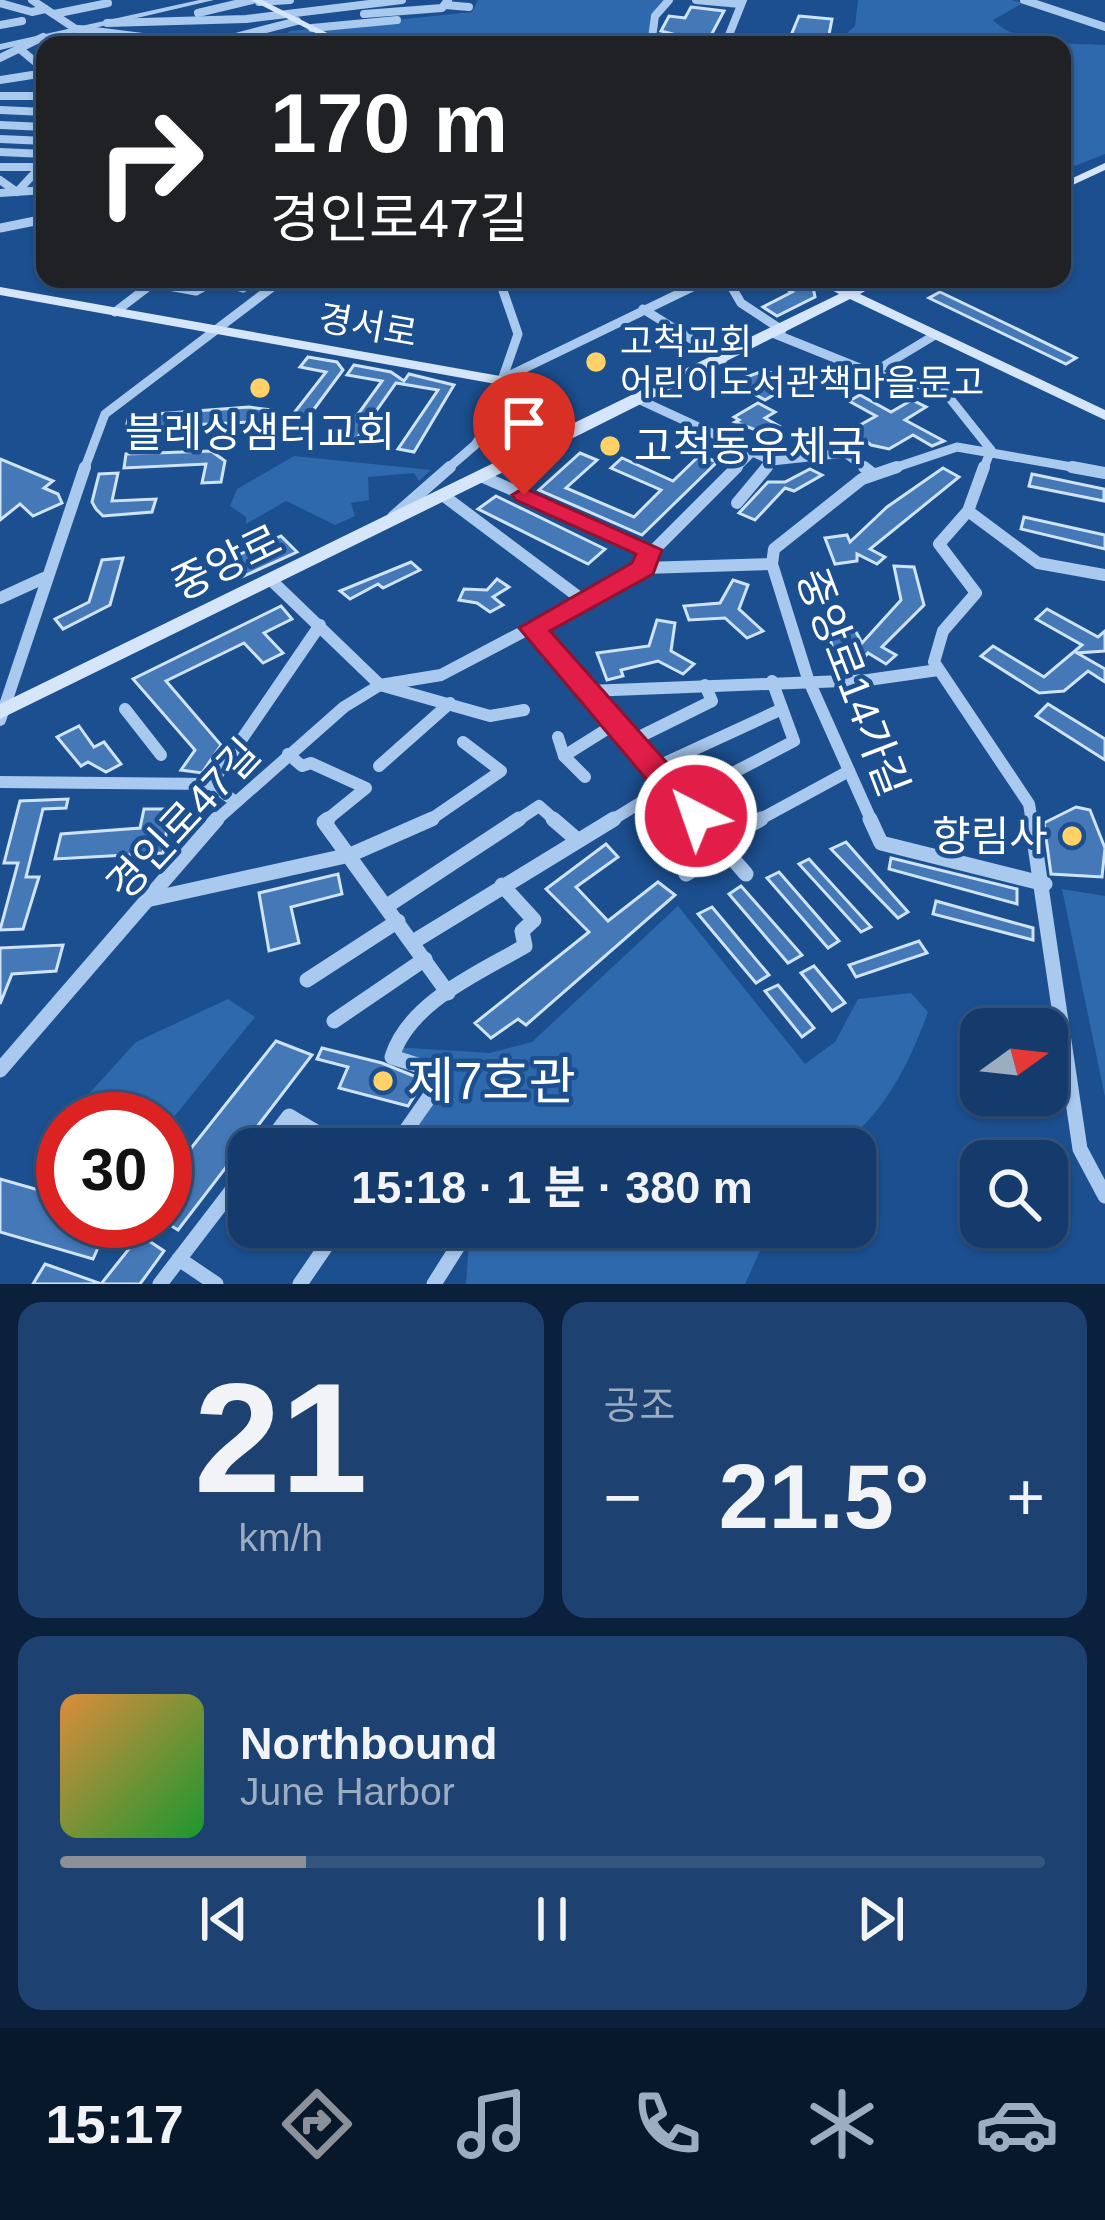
<!DOCTYPE html>
<html lang="ko">
<head>
<meta charset="utf-8">
<style>
  body { margin:0; font-family:Helvetica,"Noto Sans KR",sans-serif; background:#1d4271; color:#f1f3f6; height:100vh; display:flex; flex-direction:column; font-size:45px; white-space:nowrap }
  * { box-sizing:border-box; margin:0 }
  p { font-size:39px; color:#9dadc1 }
  .icon { flex:none; width:66px; height:66px; fill:none; stroke:currentColor; stroke-width:2; stroke-linecap:round; stroke-linejoin:round }
  .map { position:relative; height:1284px; overflow:hidden }
  .sheet { display:flex; flex-direction:column; gap:18px; padding:18px; background:#0b203b; flex:1 }
  .sheet>* { flex:none }
  .hud { position:absolute; left:36px; top:36px; width:1035px; height:252px; border-radius:24px; box-shadow:0 3px 9px #0004,0 0 0 3px #33557e; background:#202124; color:#fff; overflow:hidden }
  .needle { width:78px; rotate:75deg }
  .controls { position:absolute; left:960px; top:1008px; display:grid; gap:24px }
  .controls a { display:grid; place-items:center; width:108px; height:108px; border-radius:24px; background:#143b6b; box-shadow:0 3px 9px #0004,0 0 0 3px #33557e; font-size:60px }
  .speed { position:absolute; left:36px; top:1092px; display:flex; gap:24px; font-size:60px; font-weight:700; text-align:center }
  .speed>* { display:grid; place-content:center; width:156px; height:156px; border-radius:50%; background:#143b6b; box-shadow:0 3px 9px #0004,0 0 0 3px #33557e; line-height:1 }
  .speed .limit { border:18px solid #d22; background:#fff; color:#111 }
  .pin { position:absolute; display:grid; place-items:center; width:102px; height:102px; color:#fff; margin:-123px -51px; border-radius:50% 50% 50% 0; rotate:-45deg; box-shadow:0 0 12px #0007 }
  .pin .icon { rotate:45deg }
  .me { position:absolute; width:132px; margin:-66px; rotate:319deg; stroke-linejoin:round; filter:drop-shadow(0 0 9px #0008) }
  .turn { display:flex; align-items:center; gap:42px; height:252px; padding:0 36px; font-size:54px }
  .turn .icon { width:156px; height:156px; stroke-width:2.5 }
  .turn b { display:block; font-size:84px; line-height:102px }
  .big { font-size:90px; font-weight:700; line-height:1.1 }
  .sheet .widget { flex:1; display:flex; flex-direction:column; justify-content:center; gap:18px; min-width:0; padding:0 42px; border-radius:24px; background:#1d4271 }
  .sheet .dial { align-items:center; gap:0 }
  .dial b { font-size:156px; line-height:1 }
  .song { display:flex; align-items:center; gap:36px }
  .cover { width:144px; height:144px; border-radius:18px; background:linear-gradient(135deg,hsl(30 70% 55%),hsl(130 70% 35%)) }
  .played { height:12px; border-radius:6px; background:linear-gradient(90deg,#8c9099 25%,#33557e 25%) }
  .keys { display:flex; justify-content:space-around; direction:ltr }
  .heat { display:flex; justify-content:space-between; align-items:center; font-size:66px; direction:ltr }
  .sheet .tiles { flex:1; display:grid; gap:18px; grid-template-columns:1fr 1fr }
  .widget:last-child { grid-column:span 2 }
  .trip { position:absolute; left:228px; top:1128px; width:648px; height:120px; border-radius:24px; background:#143b6b; box-shadow:0 3px 9px #0004,0 0 0 3px #33557e; font-weight:700; line-height:120px; text-align:center }
  .tabs { display:flex; height:192px; justify-content:space-around; align-items:center; background:#08182b; color:#9dadc1 }
  .tabs .icon { width:84px; height:84px }
  .tabs .on { color:#8c9099 }
  .tabs b { font-size:54px; color:#f1f3f6 }
  .map>svg:first-child { display:block }
</style>
</head>
<body>
<div class="map">
<svg width="1105" height="1284" viewBox="0 0 1105 1284">
  <rect width="100%" height="100%" fill="#1b4f8f"/>
  <!-- green -->
  <g fill="#2e69ad">
    <path d="M478,0h191l-11,11 -7,34h-384l23,-14 182,-19z"/>
    <path d="M858,0h154l11,3 -30,17c25,26 78,23 112,25v109l-43,17v-126h-229l22,-19z"/>
    <path d="M294,456l137,14 -12,11 -5,-8 -46,4 1,23 -18,3 4,13 -20,9 -49,-24 -40,23v-7l-16,-11 7,-17z"/>
    <path d="M1062,889l43,7v201z"/>
    <path d="M678,906l127,158 30,-22 23,-43 53,-6 17,19c-19,53 -44,102 -91,137h-444l44,-63 -1,-15 -44,-14 1,-10 97,6 42,-11z"/>
    <path d="M228,999l27,18 -90,111v-9h-99l70,-77z"/>
    <path d="M470,1227h301l-26,57h-279z"/>
  </g>
  <!-- building -->
  <g fill="#4478b7" stroke="#cfe3fa" stroke-width="3">
    <path d="M691,7l33,4 -17,32 -46,-12 8,-15 16,2z"/>
    <path d="M799,16l33,3 -5,26h-40z"/>
    <path d="M785,279l28,8 2,10 -38,19 -14,-9 29,-15 -16,-8z"/>
    <path d="M940,292l73,35 63,31 -10,6 -137,-66z"/>
    <path d="M308,357l29,5 6,8 -34,46 -15,-3 32,-41 -26,-5z"/>
    <path d="M354,365l37,7 13,9 5,-7 45,11 -40,67 -16,-3 40,-59 -42,-7 -41,58 -15,-2 42,-58 -35,-6z"/>
    <path d="M766,370l13,7 -10,6 13,7 -17,10 -25,-14 5,-2 -7,-4z"/>
    <path d="M860,395l31,17 21,-12 14,7 -21,13 39,21 -12,5 -19,-11 -24,14 -18,-4 -18,-16 23,-13 -27,-15z"/>
    <path d="M758,403l17,9 -10,6 14,8 -13,8 -31,-12 4,-2 -5,-3z"/>
    <path d="M249,407l23,3 -1,11 -145,7 3,-12z"/>
    <path d="M211,451l14,10 -4,21 -19,1 4,-19 -82,4 2,-14z"/>
    <path d="M580,453l17,7 -31,28 68,29 27,-27 -50,-22 11,-10 51,23 27,-26 17,7 -75,73 -103,-45z"/>
    <path d="M0,459l53,22 -9,7 14,6 4,9 -29,13 -13,-12 -20,16z"/>
    <path d="M943,468l16,9 -89,72 15,8 -8,7 -20,-10v7l-22,3 -10,-26 22,-3 3,7 37,-35z"/>
    <path d="M810,469l12,6 -28,16 -9,-3 -30,32 -16,-7 29,-31h17z"/>
    <path d="M118,473l-6,28 44,-2 -4,13 -49,4 -7,-7 -4,-7 7,-28z"/>
    <path d="M1032,474l72,15v12l-75,-15z"/>
    <path d="M496,496l109,53 -17,15 -110,-55z"/>
    <path d="M1024,517l81,18v14l-84,-20z"/>
    <path d="M281,536l16,16 -64,29 -10,-11 9,-4 -5,-6z"/>
    <path d="M123,558l-13,47 -47,24 -8,-10 34,-17 13,-42z"/>
    <path d="M411,562l9,8 -37,18 -5,-4 -28,15 -10,-8z"/>
    <path d="M894,566l20,1 10,38 -42,42 14,8 -10,9 -18,-11 -6,7h-26l-8,-28 27,-2 7,13 39,-43z"/>
    <path d="M497,579l12,8 -16,10 10,8 -13,7 -13,-9 -18,-3 5,-11 23,1z"/>
    <path d="M733,580l15,5 -9,24 24,22 -16,7 -22,-20 -36,2 -5,-14 36,-3z"/>
    <path d="M281,606l11,13 -28,14 19,20 -20,10 -19,-20 -78,38 55,64 -19,28 -21,-3 14,-20 -62,-71z"/>
    <path d="M1047,609l51,28 7,-6v20l-28,2 28,16v13l-17,-11 -24,20 -25,2 -58,-37 12,-10 51,31 38,-32 -46,-26z"/>
    <path d="M657,620l18,3 -4,28 23,13 -11,10 -25,-13 -37,9 2,6 -16,4 -10,-27 52,-7z"/>
    <path d="M1048,704l57,35v21l-69,-44z"/>
    <path d="M79,726l15,21 10,-5 17,22 -15,8 -18,-10 -7,4 -24,-29z"/>
    <path d="M68,799l-2,9 -23,1 -17,68h13l-16,52 -23,1 18,-67h-14l16,-62z"/>
    <path d="M1076,807l14,3 15,38 -3,29 -51,-3 -7,-51z"/>
    <path d="M144,809h26l-7,44 -108,6 6,-25 79,-6z"/>
    <path d="M688,826l19,22 -30,19 -9,-5 19,-13 -15,-13z"/>
    <path d="M846,842l15,17 47,53 -10,6 -67,-69z"/>
    <path d="M606,844l12,13 -42,30 32,34 50,-39 17,13 -149,130 -8,-6 -27,19 -16,-15 114,-91 -43,-43z"/>
    <path d="M891,858l126,31v15l-128,-35z"/>
    <path d="M809,859l62,68 -10,5 -62,-68z"/>
    <path d="M779,872l60,69 -11,7 -61,-70z"/>
    <path d="M338,874l4,20 -51,13 8,36 -30,8 -10,-58z"/>
    <path d="M741,886l61,69 -14,8 -59,-69z"/>
    <path d="M936,901l97,27v12l-100,-26z"/>
    <path d="M712,907l57,68 -13,8 -58,-69z"/>
    <path d="M919,941l8,12 -71,24 -7,-12z"/>
    <path d="M63,945l-7,26 -44,3 -12,30v-56z"/>
    <path d="M814,966l31,37 -13,8 -31,-38z"/>
    <path d="M778,985l36,43 -12,9 -37,-46z"/>
    <path d="M276,1041l36,14 -134,175 -13,-8v-41z"/>
    <path d="M322,1048l60,15 42,17 -16,26 -69,-18 9,-21 -31,-8z"/>
    <path d="M0,1179l63,18v24h47l-17,38 -93,-27z"/>
    <path d="M140,1235l24,16 -24,33h-39z"/>
    <path d="M45,1264l54,19v1h-66z"/>
  </g>
  <g fill="none" stroke-linecap="round" stroke-linejoin="round">
    <!-- minor-far3 -->
    <g stroke="#a9c9ee" stroke-width="8">
      <path d="M32,0l68,45"/>
      <path d="M696,0l44,4"/>
      <path d="M1024,0l81,27"/>
      <path d="M259,2l31,-2"/>
      <path d="M0,3l32,9 13,-3"/>
      <path d="M445,5l24,2"/>
      <path d="M198,13l54,-13"/>
      <path d="M54,14l54,-11"/>
      <path d="M364,14l78,-6 6,-8"/>
      <path d="M107,23l139,-4 156,-19"/>
      <path d="M0,25l22,-4"/>
      <path d="M312,28l85,-8"/>
      <path d="M79,29l127,16"/>
      <path d="M651,37l32,8"/>
      <path d="M205,45l92,-24"/>
      <path d="M651,45l4,-29 14,-16"/>
      <path d="M725,45l18,-45"/>
      <path d="M21,50l24,20"/>
      <path d="M0,58l43,-21"/>
      <path d="M0,80l45,-7"/>
      <path d="M0,96h45"/>
      <path d="M0,110l45,2"/>
      <path d="M0,125l45,2"/>
      <path d="M0,139l45,2"/>
      <path d="M0,152l45,2"/>
      <path d="M0,167h44"/>
      <path d="M0,180l17,12 28,-30"/>
      <path d="M0,193l45,-3"/>
    </g>
    <!-- minor-far2 -->
    <g stroke="#a9c9ee" stroke-width="9">
      <path d="M0,228l45,-9"/>
      <path d="M125,279l23,7"/>
      <path d="M213,279l30,9"/>
      <path d="M499,279l19,55 -16,46"/>
      <path d="M727,279l14,24 41,27"/>
      <path d="M152,283l44,8 22,-12"/>
      <path d="M643,309l80,50"/>
      <path d="M115,312l42,-32"/>
      <path d="M775,334l97,39 72,18 47,59"/>
      <path d="M872,373l63,-38"/>
      <path d="M500,380l209,-101"/>
      <path d="M640,400l132,61 73,-8 23,17"/>
      <path d="M84,470l21,-56 178,-135"/>
      <path d="M446,470l29,-25 36,-58"/>
      <path d="M734,470l19,-19"/>
      <path d="M764,470l8,-9"/>
      <path d="M888,470l69,-23 132,23"/>
      <path d="M983,470l8,-20"/>
    </g>
    <!-- minor-far1 -->
    <g stroke="#a9c9ee" stroke-width="12">
      <path d="M864,467l9,7"/>
      <path d="M984,467l-16,44 -29,33 37,49 -33,38 -9,31 95,142 3,18"/>
      <path d="M1072,467l33,6"/>
      <path d="M483,477l167,73"/>
      <path d="M444,496l140,105"/>
      <path d="M737,503l30,-36"/>
      <path d="M968,511l70,52 67,12"/>
      <path d="M393,517l57,-50"/>
      <path d="M648,556l89,-89"/>
      <path d="M271,580l109,105 110,31 34,-6"/>
      <path d="M0,598l44,-20"/>
      <path d="M533,629l168,193"/>
      <path d="M588,691l280,-11 70,-10"/>
      <path d="M125,709l36,46"/>
      <path d="M0,720l85,-253"/>
      <path d="M558,737l6,19 21,21"/>
      <path d="M631,741l81,-40 -7,-16"/>
      <path d="M288,754l14,12 9,-3 55,25 -42,34"/>
      <path d="M564,756l51,-32"/>
      <path d="M379,766l71,-63"/>
      <path d="M654,768l128,-59"/>
      <path d="M0,782l211,2 22,16"/>
      <path d="M211,784l109,-159"/>
      <path d="M681,800l113,-59 -22,-60"/>
      <path d="M214,822l130,-115 36,-22 61,-10 203,-107 128,-4"/>
      <path d="M427,822l74,-51 -38,-29"/>
      <path d="M515,822l24,-16 18,16"/>
      <path d="M609,822l60,-37"/>
      <path d="M755,822l94,-51"/>
      <path d="M872,822l-64,-143 -36,-115 2,-15 88,-70 35,-12"/>
    </g>
    <!-- minor -->
    <g stroke="#a9c9ee" stroke-width="15">
      <path d="M328,819l-4,3 124,171"/>
      <path d="M553,819l22,19"/>
      <path d="M698,819l48,55"/>
      <path d="M870,819l11,24 164,41"/>
      <path d="M1031,819l49,330 25,47"/>
      <path d="M686,874l34,-20 -2,-12 43,-23"/>
      <path d="M151,899l199,-44 82,-36"/>
      <path d="M387,906l132,-87"/>
      <path d="M413,942l201,-123"/>
      <path d="M307,980l91,-59"/>
      <path d="M334,1021l91,-62"/>
      <path d="M0,1070l217,-251"/>
      <path d="M264,1149l25,-33 56,33"/>
      <path d="M393,1149l44,-63 -1,-15 -44,-14c17,-55 87,-84 133,-111l-3,-15 12,-11 -32,-35"/>
      <path d="M179,1259l37,25"/>
      <path d="M160,1284l89,-116"/>
      <path d="M300,1284l39,-57"/>
      <path d="M434,1284l36,-57"/>
    </g>
    <!-- tertiary -->
    <path fill="#a9c9ee" fill-rule="evenodd" d="M199,0h15l-214,50v-6z"/>
    <!-- secondary -->
    <g fill="#d6e6fa" fill-rule="evenodd">
      <path d="M251,0h11l89,45h-12z"/>
      <path d="M1105,163v7l-43,20v-7z"/>
      <path d="M812,279h16l21,10 21,-10h16l-26,15 245,116v10l-255,-121 -269,135 -581,285v-15l563,-275 -67,-45 -496,-89v-8l500,89 74,47 265,-129z"/>
    </g>
  </g>
  <!-- route -->
  <path fill="#e11d48" stroke="#92132f" stroke-width="3" d="M524,488l138,62 -9,24 -103,57 157,177 4,8 -4,9h-22l-166,-197 113,-65 4,-9 -120,-54 -4,-5z"/>
  <!-- markers -->
  <g fill="#ffd166" stroke="#1b4f8f" stroke-width="4.5">
    <circle cx="596" cy="362" r="12"/>
    <circle cx="260" cy="388" r="12"/>
    <circle cx="610" cy="446" r="12"/>
    <circle cx="1072" cy="836" r="12"/>
    <circle cx="383" cy="1081" r="12"/>
  </g>
  <g text-anchor="middle" stroke-width="9" stroke-linejoin="round" paint-order="stroke">
    <!-- far-street labels -->
    <g font-size="36" fill="#fff" stroke="#1b4f8f">
      <text transform="translate(368 325) rotate(10)" y="13">경서로</text>
    </g>
    <!-- far-poi labels -->
    <g font-size="36" fill="#fff" stroke="#1b4f8f" text-anchor="start">
      <text x="620" y="354">고척교회<tspan x="620" dy="41">어린이도서관책마을문고</tspan></text>
    </g>
    <!-- poi labels -->
    <g font-size="42" fill="#fff" stroke="#1b4f8f">
      <text x="260" y="447">블레싱샘터교회</text>
      <text x="634" y="461" text-anchor="start">고척동우체국</text>
      <text x="1048" y="851" text-anchor="end">향림사</text>
    </g>
    <!-- street labels -->
    <g font-size="42" fill="#fff" stroke="#1b4f8f">
      <text transform="translate(226 562) rotate(-26)" y="15">중앙로</text>
      <text transform="translate(853 682) rotate(69)" y="15">중앙로14가길</text>
      <text transform="translate(183 819) rotate(-47)" y="15">경인로47길</text>
    </g>
    <!-- near-poi labels -->
    <g font-size="51" fill="#fff" stroke="#1b4f8f" text-anchor="start">
      <text x="407" y="1099">제7호관</text>
    </g>
  </g>
</svg>
<div class="controls">
<a><svg class="needle" viewBox="-14 -14 28 28"><path d="M0-13l5 13h-10z" fill="#e53935"/><path d="M0 13l5-13h-10z" fill="#9dadc1"/></svg></a>
<a><svg class="icon" aria-label="search" viewBox="0 0 24 24"><circle cx="10" cy="10" r="6"/><path d="M15 15l6 6"/></svg></a>
</div>
<div class="speed"><div class="limit">30</div></div>
<div class="pin" style="left:524px;top:495px;background:#d93025"><svg class="icon" aria-label="arrive" viewBox="0 0 24 24"><path d="M6 21V4h12l-3 4 3 4H6"/></svg></div>
<svg class="me" style="left:696px;top:816px" viewBox="-20 -20 40 40"><circle r="17" fill="#e11d48" stroke="#fff" stroke-width="3"/><path d="M0-11L8 9 0 5-8 9z" fill="#fff"/></svg>
<div class="trip">15:18 · 1 분 · 380 m</div>
<div class="hud">
<div class="turn"><svg class="icon" aria-label="right" viewBox="0 0 24 24"><path d="M7 20v-9h11M14 6l5 5-5 5"/></svg><div><b>170 m</b>경인로47길</div></div>
</div>
</div>
<section class="sheet">
<div class="tiles">
<div class="widget dial"><b>21</b><p>km/h</p></div>
<div class="widget"><p>공조</p>
<div class="heat"><a>−</a><b class="big">21.5°</b><a>+</a></div>
</div>
<div class="widget">
<div class="song"><i class="cover"></i><div><b>Northbound</b><p>June Harbor</p></div></div>
<div class="played"></div>
<div class="keys"><svg class="icon" aria-label="previous" viewBox="0 0 24 24"><path d="M18 5L8 12l10 7zM5 5v14"/></svg><svg class="icon" aria-label="pause" viewBox="0 0 24 24"><path d="M8 5v14M16 5v14"/></svg><svg class="icon" aria-label="next" viewBox="0 0 24 24"><path d="M6 5l10 7-10 7zM19 5v14"/></svg></div>
</div>
</div>
</section>
<nav class="tabs">
<b>15:17</b>
<svg class="icon on" aria-label="directions" viewBox="0 0 24 24"><path d="M12 3l9 9-9 9-9-9zM9 14v-3h6M13 9l2 2-2 2"/></svg>
<svg class="icon" aria-label="music" viewBox="0 0 24 24"><path d="M9 18V5l10-2v13"/><circle cx="6" cy="18" r="3"/><circle cx="16" cy="16" r="3"/></svg>
<svg class="icon" aria-label="phone" viewBox="0 0 24 24"><path d="M5 4h4l2 5-3 2q2 4 5 5l2-3 5 2v4C11 20 4 13 5 4z"/></svg>
<svg class="icon" aria-label="climate" viewBox="0 0 24 24"><path d="M12 3v18M4 7l16 10M4 17L20 7"/></svg>
<svg class="icon" aria-label="car" viewBox="0 0 24 24"><path d="M5 17H2v-5l4-1 3-4h7l3 4 3 1v5h-3M9 17h6M6 11h13"/><circle cx="7" cy="17" r="2"/><circle cx="17" cy="17" r="2"/></svg>
</nav>
</body>
</html>
